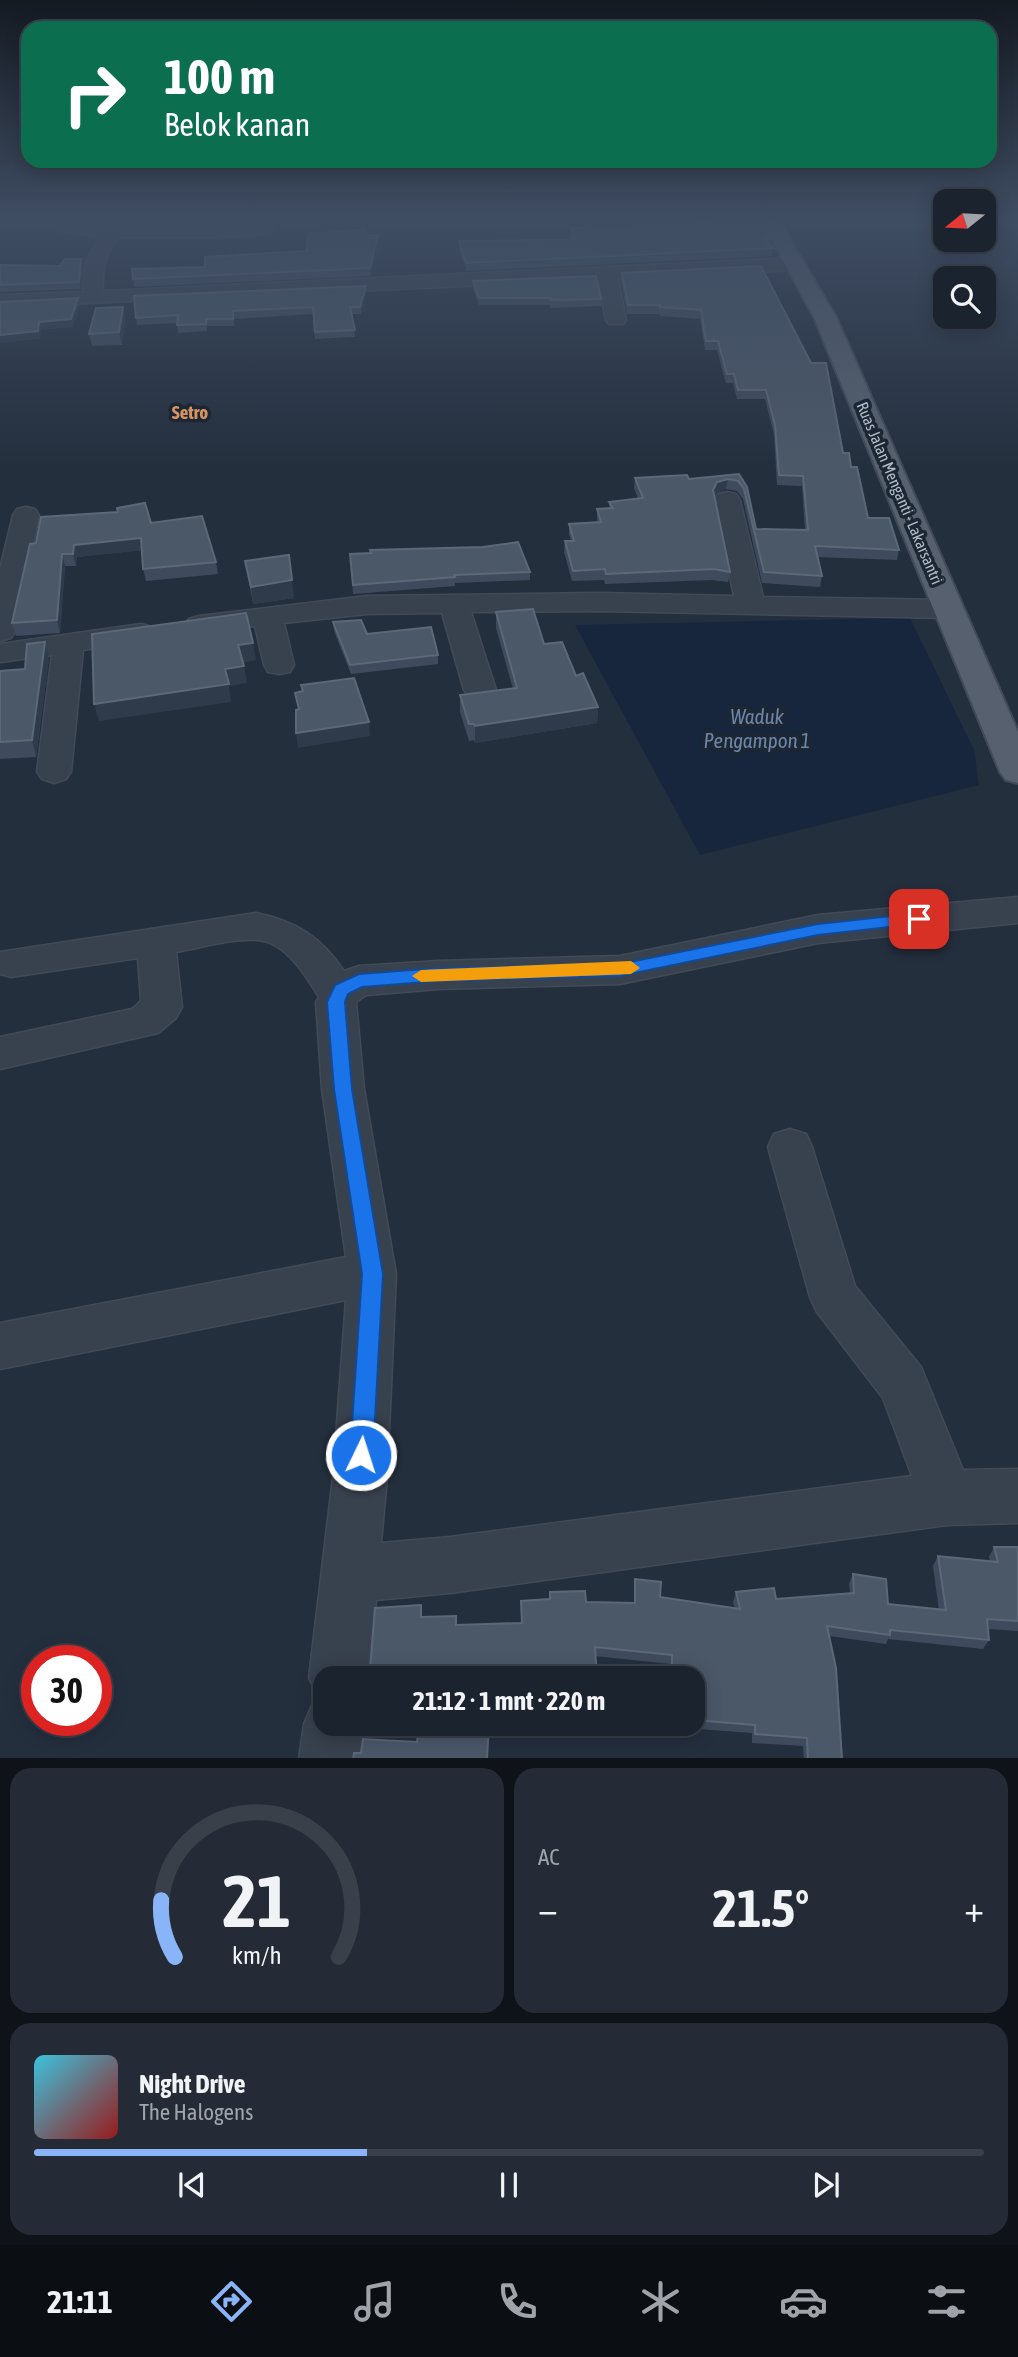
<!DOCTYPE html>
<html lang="id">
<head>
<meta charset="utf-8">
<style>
  body { margin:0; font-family:"Asap Condensed",sans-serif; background:#242b36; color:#f1f3f6; height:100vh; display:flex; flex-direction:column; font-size:26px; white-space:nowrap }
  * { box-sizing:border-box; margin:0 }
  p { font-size:23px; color:#a0a4aa }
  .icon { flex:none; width:38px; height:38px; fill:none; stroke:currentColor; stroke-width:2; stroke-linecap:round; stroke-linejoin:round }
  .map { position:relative; height:1758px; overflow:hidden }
  .drawer { display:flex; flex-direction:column; gap:10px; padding:10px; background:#0f1319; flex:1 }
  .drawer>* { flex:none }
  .hud { position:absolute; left:21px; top:21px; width:976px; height:147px; border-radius:21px; box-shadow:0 4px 18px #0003,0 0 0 2px #39404a; background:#0b6e4f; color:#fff; overflow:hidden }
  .needle { width:46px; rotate:252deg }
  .fabs { position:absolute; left:933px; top:189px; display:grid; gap:14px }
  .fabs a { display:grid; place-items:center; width:63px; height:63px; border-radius:14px; background:#1b232e; box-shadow:0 4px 18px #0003,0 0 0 2px #39404a; font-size:35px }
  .speed { position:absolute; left:21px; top:1645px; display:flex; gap:14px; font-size:35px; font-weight:700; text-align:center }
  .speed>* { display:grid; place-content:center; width:91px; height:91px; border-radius:50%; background:#1b232e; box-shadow:0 4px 18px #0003,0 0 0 2px #39404a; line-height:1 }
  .speed .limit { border:10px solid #d22; background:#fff; color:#111 }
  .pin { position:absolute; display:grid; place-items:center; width:60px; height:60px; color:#fff; margin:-30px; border-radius:14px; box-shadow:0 4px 10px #0006 }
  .me { position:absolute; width:77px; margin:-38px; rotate:4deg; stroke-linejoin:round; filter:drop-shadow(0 0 5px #0008) }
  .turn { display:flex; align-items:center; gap:24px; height:147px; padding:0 28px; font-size:32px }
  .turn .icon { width:91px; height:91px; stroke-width:2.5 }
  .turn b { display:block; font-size:49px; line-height:60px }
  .big { font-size:52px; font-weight:700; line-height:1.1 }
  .drawer .card { flex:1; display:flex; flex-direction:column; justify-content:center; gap:10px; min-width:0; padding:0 24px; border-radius:21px; background:#242b36 }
  .drawer .dial { align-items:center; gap:0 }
  .dial svg { height:182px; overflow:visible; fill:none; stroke:#39404a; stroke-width:7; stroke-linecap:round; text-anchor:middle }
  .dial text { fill:#f1f3f6; stroke:none }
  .song { display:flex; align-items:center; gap:21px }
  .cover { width:84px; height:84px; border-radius:10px; background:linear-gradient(135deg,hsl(190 70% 55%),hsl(0 70% 35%)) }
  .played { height:7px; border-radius:4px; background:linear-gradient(90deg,#8ab4f8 35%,#39404a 35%) }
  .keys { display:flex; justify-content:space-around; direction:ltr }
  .heat { display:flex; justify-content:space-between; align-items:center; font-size:38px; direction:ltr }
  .drawer .tiles { flex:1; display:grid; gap:10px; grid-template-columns:1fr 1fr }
  .card:last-child { grid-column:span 2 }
  .trip { position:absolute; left:313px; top:1666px; width:392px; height:70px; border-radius:21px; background:#1b232e; box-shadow:0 4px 18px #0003,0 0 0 2px #39404a; font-weight:700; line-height:70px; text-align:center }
  .menu { display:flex; height:112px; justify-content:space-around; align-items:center; background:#0b0e12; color:#a0a4aa }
  .menu .icon { width:49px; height:49px }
  .menu .on { color:#8ab4f8 }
  .menu b { font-size:32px; color:#f1f3f6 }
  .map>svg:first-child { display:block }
</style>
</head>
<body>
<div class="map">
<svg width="1018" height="1759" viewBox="0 0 1018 1759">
  <rect width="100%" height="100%" fill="#242f3e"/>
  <!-- water -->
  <path fill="#17263c" d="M910,618l64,132 5,35 -279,70 -125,-230z"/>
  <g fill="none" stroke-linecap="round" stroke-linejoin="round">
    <defs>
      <g id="minor">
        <path d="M53,220h19l41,7 35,-3h117l9,6c-10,12 -131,6 -156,8 -14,14 -16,34 -15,53l692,-33 10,6 -10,6 -177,9 8,41 -3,4h-14l-3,-4 -8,-40 -598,27v-12l83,-3 3,-30 13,-25 -41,-7 -7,-7z"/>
        <path d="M661,220h99l-9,5 -153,10 -9,-6 9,-6z"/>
        <path d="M727,492l9,2 4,6 23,97 185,3 10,3 5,6 -5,6 -10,3 -347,-7 -130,1 25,78 -5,7 -11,2 -11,-2 -5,-7 -22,-77 -75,1 -83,9 10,42 -4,7 -11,2 -11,-2 -4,-7 -9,-39 -56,8 -10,-3 -5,-6 5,-6 10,-3 168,-20 234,-3 133,3 -20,-96 4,-6z"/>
        <path d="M26,507l9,2 4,6 -24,117 -4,6 -11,3v-72l13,-54 4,-6z"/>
        <path d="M141,624l11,3 4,6 -4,6 -69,11 -12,122 -5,7 -12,4 -12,-4 -5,-7 15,-117 -52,7v-18z"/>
        <path d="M1018,897v26l-200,20 -198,41 -181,5 -73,6 -10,7 8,87 32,185 -9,203 -6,66 69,-6 462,-61 -29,-78 -66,-86 -7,-15 -42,-150 6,-13 16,-5 16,5 6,13 43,139 66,81 42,103 55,-1v54l-71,2 -497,68 -74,7 -7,78h-43v46h38l-3,35h-62l5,-35 9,-21 7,-3 -11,-22 24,-201 13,-177 -346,69v-46l346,-66 -24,-168 -6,-87 3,-5c-13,-21 -34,-56 -62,-57 -24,-2 -57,8 -81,12l6,55 -6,11 -18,15 -158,36v-32l132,-28 9,-8 -3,-43 -127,19 -11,-3v-22l256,-39c40,8 65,24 88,58l15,-5 80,-5 181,-5 198,-41z"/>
      </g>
      <path id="major" d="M761,220h18l57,97 16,36 166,379v51l-12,-3 -6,-8 -186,-455z"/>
    </defs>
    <!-- minor casing -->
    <use href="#minor" stroke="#414a57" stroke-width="3"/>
    <!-- major casing -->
    <use href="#major" stroke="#414a57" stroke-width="4"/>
    <!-- minor -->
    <use href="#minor" fill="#38414e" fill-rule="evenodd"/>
    <!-- major -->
    <use href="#major" fill="#56606e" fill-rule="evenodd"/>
  </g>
  <!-- wall -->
  <g fill="#3f4b5c">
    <path d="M582,224l16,6 175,8 -1,8h-1l2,2 -1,8 -305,15 -8,-22v-8l112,-1v-12h11z"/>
    <path d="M366,235l13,8 -9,33 -236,11 -1,-8 173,-28z"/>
    <path d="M0,265l83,2 -2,22 -81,3z"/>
    <path d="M761,266l82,187 8,14 17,51 31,32 -2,10 -80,-3 5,19 -2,11 -58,-4 -19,-84 -6,-8 -11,-2 -10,4 -2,3 16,76 -2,10 -16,-2 -107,4 -1,-4 -32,1 -8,-29 1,-11h6l-2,-7v-10l28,-2v-13l12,-1v-6l29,-3 -4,-11 1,-10 54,1 50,-5 17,55 49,1 -3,-44 -25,-1 -3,-51 -9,-35h-28l-4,-16h-7l-9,-33h-12l-5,-31 -40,-3v-2h-33l-6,-33 1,-8z"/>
    <path d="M473,281l128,18v7l-50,2 -1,-3h-71l-6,-17z"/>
    <path d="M366,293l-5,21h-9l3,23 -40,2 -2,-25 -79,5v7h-27v5l-29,2 -1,-10 -40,2 -1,-7z"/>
    <path d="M123,307l2,12 -3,26 -30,1 -3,-12z"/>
    <path d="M151,523l65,39 2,12 -72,7 -3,-12 -1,-19 -65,7 -1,9h-11l-5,67 -44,3 -4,-13 18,-79z"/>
    <path d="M350,554l180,18v8l-75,3v3l-102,8z"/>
    <path d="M245,561l49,37 -41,6z"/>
    <path d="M496,612l48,32 32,32 22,31 -1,16 -122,20 -1,-3 -5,1 -9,-29v-17l53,-6 -17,-61z"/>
    <path d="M333,622l34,12 71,21v9l-87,10 -17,-43z"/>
    <path d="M49,658l-13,99 -36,2v-88l25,-2z"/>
    <path d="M994,1547h24v84l-30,-2 1,11 -6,9 -95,-10 -2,5 -57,-8 13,123h-38l-1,-13 -51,-3v-10l-81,-6v-3h22v-46h-23v-14l-75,-8 -228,16 55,-55 35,8 64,-2v-22l28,-2 1,-7 36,10 48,1 1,-24 25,18 75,12 -2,-7 3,-10 40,7 74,-6 -1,-9 4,-10 35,30 51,6 -6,-44 5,-10 52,5 -1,-4z"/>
  </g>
  <!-- shaded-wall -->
  <g fill="#2f3b4b">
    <path d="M378,235l1,8 -9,33v-8z"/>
    <path d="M81,259l2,8 -2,22 -2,-7z"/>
    <path d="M366,286v7l-5,21 -1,-7z"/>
    <path d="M78,298l1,8 -6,21 -32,3 -1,9 -40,4v-8l39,-13z"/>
    <path d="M123,307l2,12 -3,26 -3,-13z"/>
    <path d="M728,479l-2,10 -10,4 -5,8 2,-11 4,-8z"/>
    <path d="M141,538l3,12 -67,7 -1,9 -3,-12 1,-9z"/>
    <path d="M62,554l3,12 -5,67 -3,-13z"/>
    <path d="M292,580l2,18 -41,6 -2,-17z"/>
    <path d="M45,642l4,16 -13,99 -4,-17z"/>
    <path d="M253,643l3,17 -16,3 -2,-18z"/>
    <path d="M244,666l3,17 -18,3 2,16 -132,19 -5,-17 131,-35z"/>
    <path d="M598,707l-1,16 -122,20v-17z"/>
    <path d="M369,722l1,14 -72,12 -2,-15z"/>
  </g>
  <!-- building -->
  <g fill="#4b5868" stroke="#5c6777" stroke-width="2">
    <path d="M747,220h7l19,18h-9l9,10 -307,15 -7,-22 114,-1 -2,-3h4l-4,-9h12l-1,-4h7l9,6z"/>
    <path d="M365,229l1,6h12l-8,33 -237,11 -1,-10 73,-2v-10l101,-6 2,-17z"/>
    <path d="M65,259h16l-2,23 -79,3v-20l60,1z"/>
    <path d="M761,266l50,97h15l17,90h6l2,14h6l11,51h21l10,32 -84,-4 7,30 -58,-4 -20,-83 -6,-8 -10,-2 -11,3 -4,8 17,82 -16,-3 -108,5 -1,-5 -32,2 -8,-30h9l-5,-17 32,-2 -4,-13 16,-1 -4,-6 34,-4 -8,-20 52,-3 2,4 50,-5 8,13 9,42 52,1 -5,-54 -24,-1 -4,-50 -9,-35h-28l-4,-16h-7l-9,-33h-12l-5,-31 -41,-3v-2h-32l-6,-32z"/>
    <path d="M596,276l5,23 -50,1v-2h-72l-6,-17z"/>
    <path d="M366,286l-6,21h-10l5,23 -40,2 -2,-25 -80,4v8h-27v5l-29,1 1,-10 -42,3 -2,-22z"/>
    <path d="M78,298l-7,21 -32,3 -1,9 -38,4v-33z"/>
    <path d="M123,307l-4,25 -30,2 7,-26z"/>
    <path d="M145,503l6,20 51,-7 14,46 -73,7 -2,-31 -67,7 -1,9h-11l-5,66 -45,3 18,-79 6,-1 5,-26 77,-5 -1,-4z"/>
    <path d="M518,542l12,30 -76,3 1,2 -102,8 -3,-31 21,-1 -1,-3 113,-3z"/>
    <path d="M289,555l3,25 -41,7 -6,-26z"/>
    <path d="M533,609l11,35 18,-2 14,34 7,-3 15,34 -123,19 -1,-2h-5l-9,-29 57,-7 -21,-76z"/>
    <path d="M246,613l7,30 -15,2 6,21 -19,3 4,15 -135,20 -2,-70z"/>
    <path d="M361,620l6,14 64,-7 7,28 -88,10 -17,-43z"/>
    <path d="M45,642l-13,98 -32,2v-71l25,-2 2,-25z"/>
    <path d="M354,678l15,44 -73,11v-23l3,-1 -4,-16 8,-2 -2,-6z"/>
    <path d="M994,1547h24v74l-31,-2 2,21 -99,-10v5l-63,-9 9,42 6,91h-34l-1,-21 -52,-4v-9l-62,-5v-42h-21v-23l-77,-8 2,31h-258v-6h28l3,-3 5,-61 46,-3v12l35,-1v9l66,-2 -1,-22 29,-2v-7l35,-1 1,11 49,1v-24l26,3 -1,15 80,12 -4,-17 38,-4 2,11 78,-6 -1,-19 33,5 2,25 58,6 -8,-54 60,6z"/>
    <path d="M419,1724h70l-2,35h-134l1,-6h7l2,-14 54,3z"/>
  </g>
  <!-- sky -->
  <linearGradient id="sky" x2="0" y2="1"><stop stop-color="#141a22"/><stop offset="0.47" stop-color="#3f4d63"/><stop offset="1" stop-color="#3f4d63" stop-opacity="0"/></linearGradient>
  <rect width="1018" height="466" fill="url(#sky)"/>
  <!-- route -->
  <path fill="#1a73e8" stroke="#114b97" stroke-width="2" d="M919,913l6,2 2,4 -2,4 -107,12 -198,41 -181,5 -77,6 -14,7 -3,8 7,87 31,185 -10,181 -3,8 -9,4 -8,-4 -3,-8 12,-181 -28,-185 -7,-87 8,-17 24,-11 80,-6 181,-4 198,-40z"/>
  <!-- slow -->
  <path fill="#f59e0b" d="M631,961l9,7 -9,6 -210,8 -9,-6 9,-6z"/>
  <g text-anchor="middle" stroke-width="7" stroke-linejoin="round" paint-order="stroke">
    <!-- far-street labels -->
    <g font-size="16" fill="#b4bcc9" stroke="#1d2633">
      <text transform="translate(900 493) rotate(67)" y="6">Ruas Jalan Menganti - Lakarsantri</text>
    </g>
    <!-- far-quarter labels -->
    <g font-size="19" font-weight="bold" fill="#d59563" stroke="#1d2633">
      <text x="190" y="419">Setro</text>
    </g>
    <!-- water labels -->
    <g font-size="21" font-style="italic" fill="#6d86a8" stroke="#1d2633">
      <text x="757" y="724">Waduk<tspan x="757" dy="24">Pengampon 1</tspan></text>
    </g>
  </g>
</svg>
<div class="fabs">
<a><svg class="needle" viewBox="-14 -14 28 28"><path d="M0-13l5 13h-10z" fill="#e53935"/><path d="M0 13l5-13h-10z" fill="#a0a4aa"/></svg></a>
<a><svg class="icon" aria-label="search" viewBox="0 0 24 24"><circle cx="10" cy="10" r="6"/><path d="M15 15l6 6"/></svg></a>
</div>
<div class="speed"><div class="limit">30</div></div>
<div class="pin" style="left:919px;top:919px;background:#d93025"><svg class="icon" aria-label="arrive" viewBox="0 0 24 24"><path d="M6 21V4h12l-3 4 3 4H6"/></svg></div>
<svg class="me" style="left:361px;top:1455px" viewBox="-20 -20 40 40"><circle r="17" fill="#1a73e8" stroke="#fff" stroke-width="3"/><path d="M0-11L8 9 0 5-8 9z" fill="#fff"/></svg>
<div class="trip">21:12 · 1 mnt · 220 m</div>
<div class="hud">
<div class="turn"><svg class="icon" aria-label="right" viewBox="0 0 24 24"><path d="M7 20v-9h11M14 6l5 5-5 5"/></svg><div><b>100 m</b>Belok kanan</div></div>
</div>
</div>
<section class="drawer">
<div class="tiles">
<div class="card dial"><svg viewBox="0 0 100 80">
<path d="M14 69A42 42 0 1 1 86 69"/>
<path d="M14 69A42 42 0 0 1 8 44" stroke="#8ab4f8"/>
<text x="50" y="56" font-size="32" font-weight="700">21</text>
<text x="50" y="72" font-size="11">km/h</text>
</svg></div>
<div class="card"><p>AC</p>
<div class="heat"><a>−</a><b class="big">21.5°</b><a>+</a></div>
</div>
<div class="card">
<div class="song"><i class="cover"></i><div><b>Night Drive</b><p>The Halogens</p></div></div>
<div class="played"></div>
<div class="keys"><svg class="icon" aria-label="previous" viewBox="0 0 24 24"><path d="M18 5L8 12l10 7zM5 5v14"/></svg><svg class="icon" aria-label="pause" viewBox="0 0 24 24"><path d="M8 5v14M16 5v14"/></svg><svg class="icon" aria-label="next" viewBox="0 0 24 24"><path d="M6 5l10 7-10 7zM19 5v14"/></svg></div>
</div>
</div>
</section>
<nav class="menu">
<b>21:11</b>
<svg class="icon on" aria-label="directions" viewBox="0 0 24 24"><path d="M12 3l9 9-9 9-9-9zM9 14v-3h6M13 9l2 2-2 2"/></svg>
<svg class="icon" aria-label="music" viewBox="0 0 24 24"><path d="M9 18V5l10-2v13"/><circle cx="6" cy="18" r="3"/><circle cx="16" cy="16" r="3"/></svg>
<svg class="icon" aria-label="phone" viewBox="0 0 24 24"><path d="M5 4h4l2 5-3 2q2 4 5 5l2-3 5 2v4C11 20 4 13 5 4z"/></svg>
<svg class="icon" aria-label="climate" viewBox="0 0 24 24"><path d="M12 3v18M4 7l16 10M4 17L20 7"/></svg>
<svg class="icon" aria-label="car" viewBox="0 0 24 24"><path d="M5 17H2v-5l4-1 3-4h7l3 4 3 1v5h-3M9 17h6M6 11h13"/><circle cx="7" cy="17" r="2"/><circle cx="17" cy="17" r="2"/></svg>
<svg class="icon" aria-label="filters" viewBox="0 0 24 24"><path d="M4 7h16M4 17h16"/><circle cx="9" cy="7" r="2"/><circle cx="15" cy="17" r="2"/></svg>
</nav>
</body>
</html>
